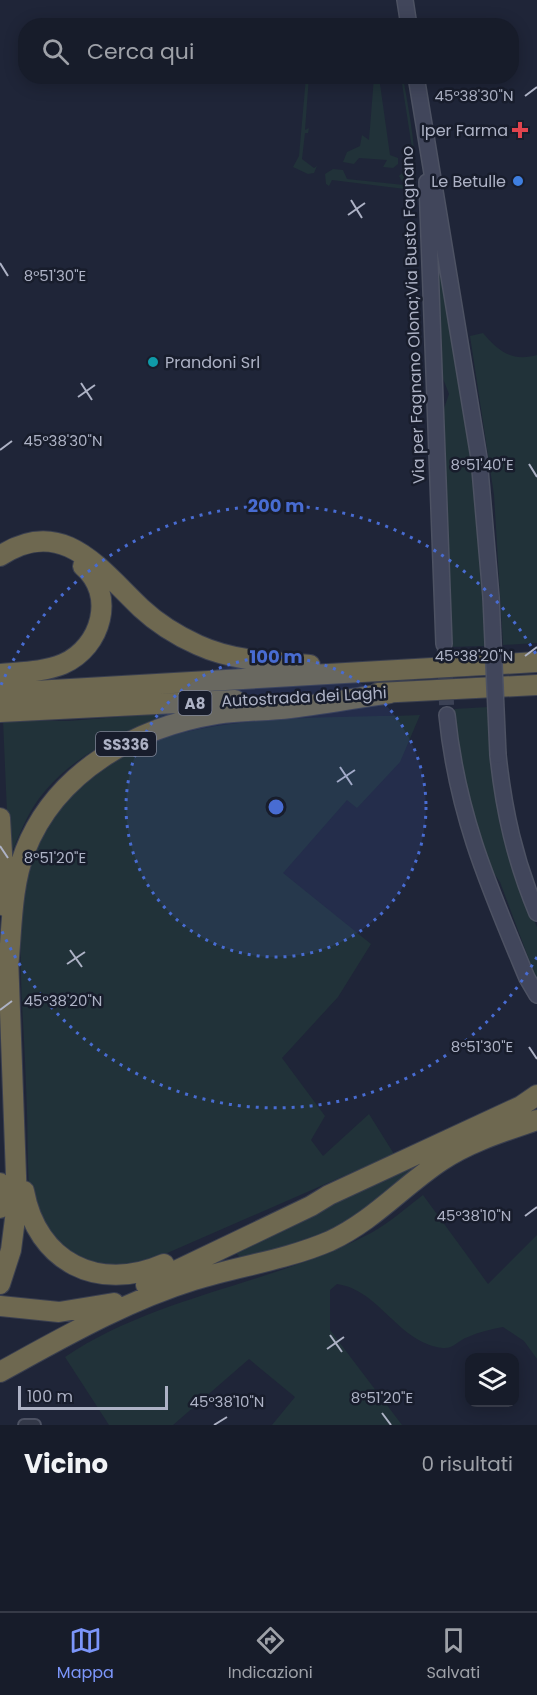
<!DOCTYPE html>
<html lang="it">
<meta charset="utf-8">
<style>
:root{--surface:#171c2a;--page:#202532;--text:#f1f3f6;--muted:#9ea1a8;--line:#363a47;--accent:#7c96fb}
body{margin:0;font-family:Poppins,sans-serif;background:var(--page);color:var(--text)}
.controls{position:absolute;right:18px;bottom:18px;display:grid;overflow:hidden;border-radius:12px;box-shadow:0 3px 15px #0003}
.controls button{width:54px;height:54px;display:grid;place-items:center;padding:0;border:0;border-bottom:2px solid var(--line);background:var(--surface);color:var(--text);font:30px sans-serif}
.scale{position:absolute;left:18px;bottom:15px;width:150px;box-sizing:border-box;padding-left:6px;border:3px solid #adb2c5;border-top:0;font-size:16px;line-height:21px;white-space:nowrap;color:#adb2c5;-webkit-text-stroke:4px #181d2c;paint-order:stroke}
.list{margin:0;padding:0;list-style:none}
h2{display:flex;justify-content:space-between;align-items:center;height:78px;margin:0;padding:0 24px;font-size:26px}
h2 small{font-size:20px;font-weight:400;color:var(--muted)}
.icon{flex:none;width:33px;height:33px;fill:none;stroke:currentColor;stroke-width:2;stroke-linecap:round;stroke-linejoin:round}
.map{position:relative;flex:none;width:537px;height:1425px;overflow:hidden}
.search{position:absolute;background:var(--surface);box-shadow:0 3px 15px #0003;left:18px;right:18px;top:18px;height:66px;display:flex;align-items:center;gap:15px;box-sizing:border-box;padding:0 21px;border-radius:24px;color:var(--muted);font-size:22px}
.sheet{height:186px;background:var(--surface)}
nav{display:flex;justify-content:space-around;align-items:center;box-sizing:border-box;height:84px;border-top:2px solid var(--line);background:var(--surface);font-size:16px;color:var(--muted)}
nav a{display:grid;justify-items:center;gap:3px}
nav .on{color:var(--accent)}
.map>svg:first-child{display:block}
.green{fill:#213239}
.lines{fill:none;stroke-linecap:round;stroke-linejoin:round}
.secondary-tunnel{stroke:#3b4154;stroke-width:15;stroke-dasharray:15 8;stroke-linecap:butt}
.street-casing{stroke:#4d5263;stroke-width:14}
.secondary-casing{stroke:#4d5263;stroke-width:18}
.highway-casing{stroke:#3a3f4f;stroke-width:22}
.street{stroke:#333848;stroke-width:10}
.secondary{stroke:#41465b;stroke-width:15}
.highway{stroke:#6e6850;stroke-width:20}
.secondary-bridge-casing{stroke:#4d5263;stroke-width:18;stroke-linecap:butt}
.secondary-bridge{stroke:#41465b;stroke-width:15}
.ticks{fill:none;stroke:#adb2c5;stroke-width:2}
.ring{fill:none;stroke:#486cd2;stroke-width:3;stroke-dasharray:3 6}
.health-dot{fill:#e0444e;stroke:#181d2c;stroke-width:2}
.shop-dot{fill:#3f7fe0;stroke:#181d2c;stroke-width:2}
.culture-dot{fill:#0f9aa8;stroke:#181d2c;stroke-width:2}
.labels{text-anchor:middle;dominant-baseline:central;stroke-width:5;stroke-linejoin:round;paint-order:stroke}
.shield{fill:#181d2c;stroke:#808597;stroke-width:1.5}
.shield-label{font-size:15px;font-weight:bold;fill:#adb2c5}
.poi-label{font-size:16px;fill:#adb2c5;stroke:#181d2c;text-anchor:end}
.street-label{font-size:16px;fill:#adb2c5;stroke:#181d2c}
.ticks-label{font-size:15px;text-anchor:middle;fill:#adb2c5;stroke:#181d2c;stroke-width:5;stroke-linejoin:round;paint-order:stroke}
.centre{fill:#486cd2;stroke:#181d2c;stroke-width:3}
.ring-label{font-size:18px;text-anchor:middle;font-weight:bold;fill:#486cd2;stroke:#181d2c;stroke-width:5;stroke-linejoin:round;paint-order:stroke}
</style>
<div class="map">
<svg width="537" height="1425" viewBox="0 0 537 1425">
<rect width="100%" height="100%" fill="#1f2538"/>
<!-- green -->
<path class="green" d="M306,77h3l-4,53 4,-2 -1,5h-3l-3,26 12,9 3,-2 -3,7 -6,1 -15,-7 6,-11z
M374,77h5l11,78 8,3v6l-5,4 -10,-1 4,-7 -28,-2 -5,6 -11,-2 4,-10 13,-6 2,-11 7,5z
M401,77h2c4,24 18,93 10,113l-81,-10 -3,6 -3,-2 -1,-10 8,-5 10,1 4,9 57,6 -5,-9 15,-15z
M436,231l39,237 10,178 -35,1 -10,-227 9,-26 -11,-28z
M483,333c15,18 29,29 54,22v288l-34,2 -9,-150 -24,-159z
M488,707l11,114 14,49 24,57v54l-37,-99 -12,-17 -6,-23 -4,-2 -14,-68 -4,-2 -6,-61z
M169,713c-44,19 -92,40 -124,78 -17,19 -26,45 -36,68l-6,-139 65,1z
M420,715l-20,47 -43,46 -10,-8 -64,73 88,71 -33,53 -56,61 43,58 -14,24 12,16 46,-42 25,40 -261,114c-39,2 -55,0 -81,-31 -6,-7 -14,-14 -18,-21 -7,-10 -6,-85 -7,-102 -1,-37 -3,-74 -5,-111 -4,-94 -5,-184 84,-240 85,-52 216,-44 314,-48z
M537,1103v4l-164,101 -61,33 -71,17 -4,-4v-4z
M423,1195l65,89 49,-49v124l-13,-18 -21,-14c-12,2 -24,5 -35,10 -10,3 -14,12 -25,11 -45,-5 -63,-58 -106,-64l-7,6v40l72,95h-130l23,-28 -46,-38 -76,66h-64l-44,-68c89,-60 202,-72 298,-120 22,-10 40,-27 60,-42z"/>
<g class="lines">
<!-- secondary-tunnel -->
<path class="secondary-tunnel" d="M444,644l3,71"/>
<defs>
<path id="street" d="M24,1425h11"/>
<path id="secondary" d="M405,0l4,26
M416,76l63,382 12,139
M427,182l17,462
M447,715c10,100 42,172 80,263l10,17
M498,755c6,57 17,105 39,158"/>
<path id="highway" d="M0,556c62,-41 99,12 141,52 16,15 37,28 57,37 35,16 74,17 112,20
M0,674c21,-2 44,-2 63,-10 39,-17 53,-70 20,-98
M0,693l537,-31
M378,693l159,-8
M0,712l235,-12
M0,818l5,88
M8,968c4,-38 3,-81 17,-117 31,-80 112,-124 192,-137 25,-4 49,-3 73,-6 33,-4 67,-10 100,-15
M0,1183v25
M24,1191c13,71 74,102 140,73
M0,1284l11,-34 6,-47 -9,-247
M146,1285l165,-79 18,-11 192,-89 16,-11
M0,1306l59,6 55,-9
M0,1372c62,-34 126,-71 194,-92 45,-14 92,-20 136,-39 43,-20 72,-54 111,-80 28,-19 64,-30 96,-41"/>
</defs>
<!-- street casing -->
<use href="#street" class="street-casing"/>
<!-- secondary casing -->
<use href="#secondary" class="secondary-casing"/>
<!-- highway casing -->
<use href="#highway" class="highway-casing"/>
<!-- street -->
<use href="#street" class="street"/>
<!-- secondary -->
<use href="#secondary" class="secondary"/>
<!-- highway -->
<use href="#highway" class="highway"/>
<defs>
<path id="secondary-bridge" d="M491,597l7,158"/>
</defs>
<!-- secondary-bridge casing -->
<use href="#secondary-bridge" class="secondary-bridge-casing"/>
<!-- secondary-bridge -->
<use href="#secondary-bridge" class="secondary-bridge"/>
</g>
<!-- ticks -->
<path class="ticks" d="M525,96l12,-9M351,200l11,18M348,215l17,-12M0,263l8,13M81,383l11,17M78,397l17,-12M0,450l12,-9M529,464l8,13M525,656l12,-9M340,767l12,18M337,782l18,-12M0,846l8,12M70,950l12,17M67,964l18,-12M0,1010l12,-9M529,1047l8,12M525,1216l12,-9M330,1335l12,17M327,1349l17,-12M382,1413l9,12M214,1425l13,-8"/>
<!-- distance rings -->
<circle cx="276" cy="807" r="150" fill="#486cd2" fill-opacity=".12"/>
<g class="ring">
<circle cx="276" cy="807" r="150"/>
<path d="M537 957A301 301 0 0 1 1 929M1 685A301 301 0 0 1 537 656"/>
</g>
<!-- markers -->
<path class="health-dot" d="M517 121h6v6h6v6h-6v6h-6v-6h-6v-6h6z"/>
<circle class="shop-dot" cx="518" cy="181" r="6"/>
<circle class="culture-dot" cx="153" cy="362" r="6"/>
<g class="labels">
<!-- shield labels -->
<g class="shield">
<rect x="178.5" y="691" width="33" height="24" rx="4.5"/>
<rect x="96" y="732" width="60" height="24" rx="4.5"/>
</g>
<g class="shield-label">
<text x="195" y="703">A8</text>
<text x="126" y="744">SS336</text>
</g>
<!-- poi labels -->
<g class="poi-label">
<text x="508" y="130">Iper Farma</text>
<text x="506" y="181">Le Betulle</text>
<text x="165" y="362" text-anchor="start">Prandoni Srl</text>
</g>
<!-- street labels -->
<g class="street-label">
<text transform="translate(413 315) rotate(-92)">Via per Fagnano Olona;Via Busto Fagnano</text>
<text transform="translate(304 697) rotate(-3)">Autostrada dei Laghi</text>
</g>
</g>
<g class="ticks-label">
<text x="474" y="101">45°38'30"N</text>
<text x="55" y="281">8°51'30"E</text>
<text x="63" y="446">45°38'30"N</text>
<text x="482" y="470">8°51'40"E</text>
<text x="474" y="661">45°38'20"N</text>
<text x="55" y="863">8°51'20"E</text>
<text x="63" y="1006">45°38'20"N</text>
<text x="482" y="1052">8°51'30"E</text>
<text x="474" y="1221">45°38'10"N</text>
<text x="382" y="1403">8°51'20"E</text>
<text x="227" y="1407">45°38'10"N</text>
</g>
<circle cx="276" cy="807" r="9" class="centre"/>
<g class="ring-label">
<text x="276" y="512">200 m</text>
<text x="276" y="663">100 m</text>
</g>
</svg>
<div class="controls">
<button><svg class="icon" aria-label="layers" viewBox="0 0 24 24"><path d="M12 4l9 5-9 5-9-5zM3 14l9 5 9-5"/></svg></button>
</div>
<div class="scale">100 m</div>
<div class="search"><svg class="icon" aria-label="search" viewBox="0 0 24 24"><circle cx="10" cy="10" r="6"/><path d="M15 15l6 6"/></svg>Cerca qui</div>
</div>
<section class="sheet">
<h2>Vicino<small>0 risultati</small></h2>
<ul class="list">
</ul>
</section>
<nav>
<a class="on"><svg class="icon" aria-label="map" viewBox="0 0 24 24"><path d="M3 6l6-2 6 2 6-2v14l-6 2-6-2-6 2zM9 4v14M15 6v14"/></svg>Mappa</a>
<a><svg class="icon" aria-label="directions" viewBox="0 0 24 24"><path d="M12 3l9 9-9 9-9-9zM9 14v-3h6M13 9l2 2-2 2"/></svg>Indicazioni</a>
<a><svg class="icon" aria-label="saved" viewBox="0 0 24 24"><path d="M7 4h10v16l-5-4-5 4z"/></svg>Salvati</a>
</nav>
